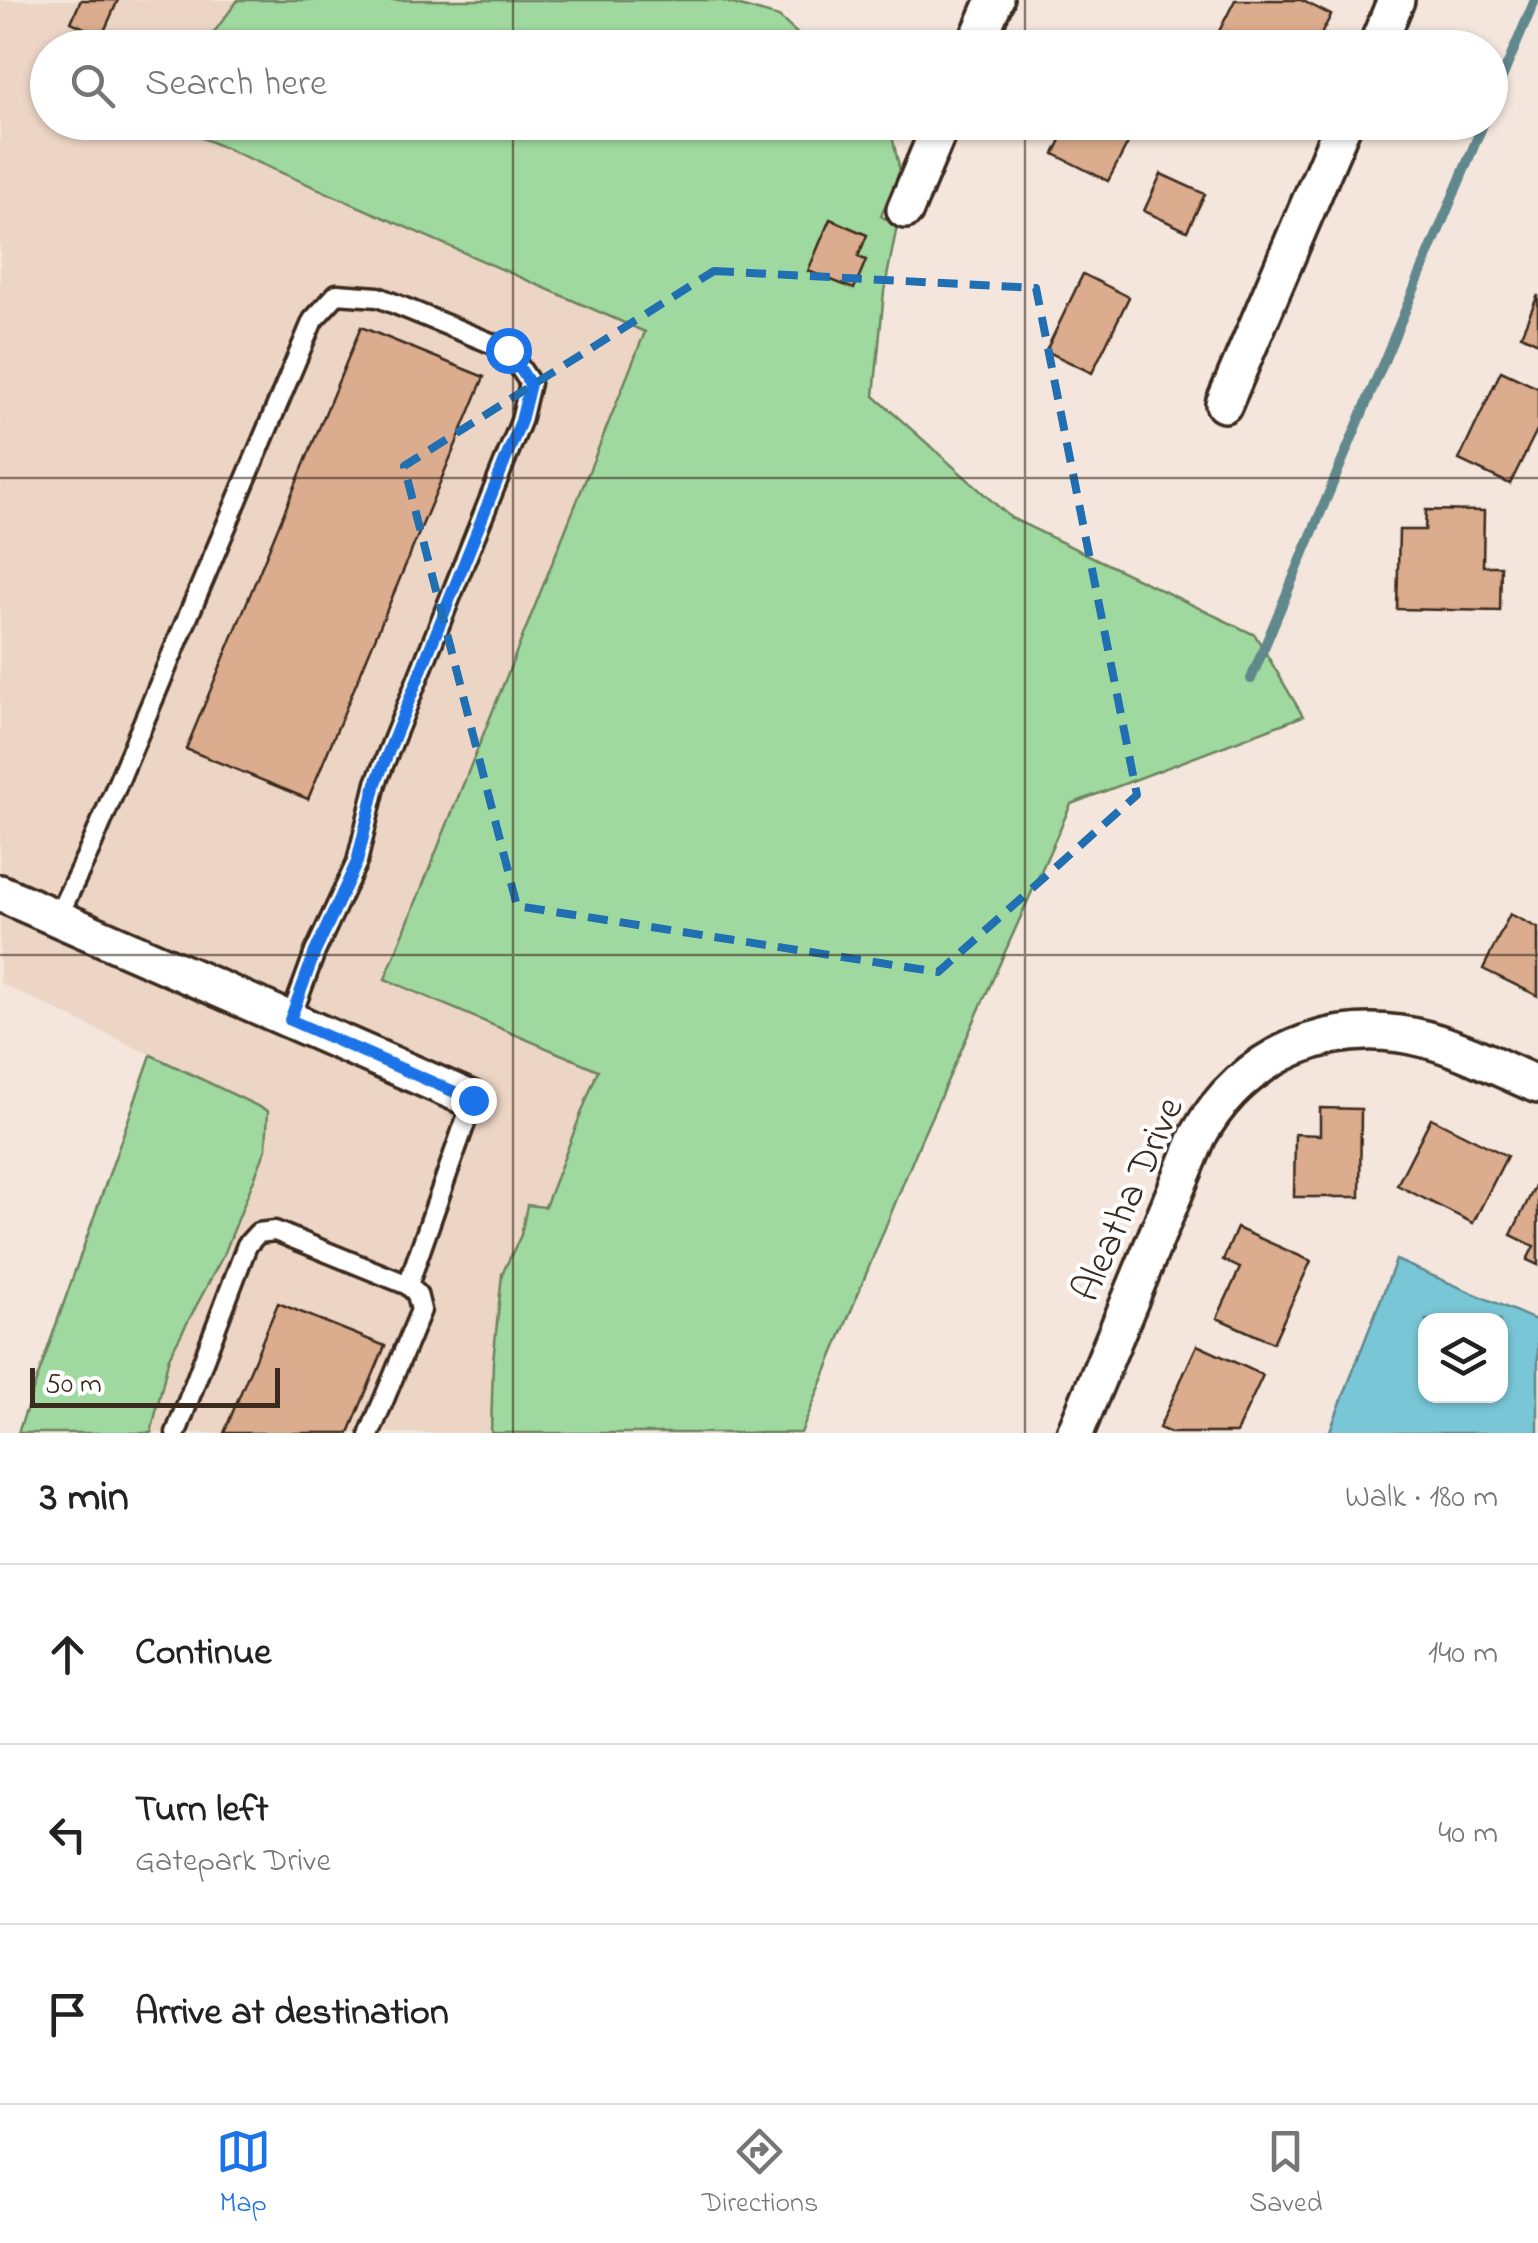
<!DOCTYPE html>
<meta charset="utf-8">
<style>
:root{--surface:#fff;--page:#f2f2f2;--text:#222;--muted:#767676;--line:#e0e0e0;--accent:#1a73e8}
body{margin:0;font-family:"Indie Flower",sans-serif;background:var(--page);color:var(--text)}
.controls{position:absolute;right:30px;bottom:30px;display:grid;overflow:hidden;border-radius:20px;box-shadow:0 2px 8px #0004}
.controls button{width:90px;height:90px;display:grid;place-items:center;padding:0;border:0;border-bottom:2px solid var(--line);background:var(--surface);color:var(--text);font:50px sans-serif}
.scale{position:absolute;left:30px;bottom:25px;width:250px;box-sizing:border-box;padding-left:10px;border:5px solid #3b2a1e;border-top:0;font-size:28px;line-height:35px;white-space:nowrap;color:#3b2a1e;-webkit-text-stroke:8px #fff;paint-order:stroke}
.stop{position:absolute;width:30px;height:30px;margin:-22px;border:8px solid #1a73e8;border-radius:50%;background:#fff}
.stop.end{background:#1a73e8;border-color:#fff;box-shadow:0 2px 10px #0008}
.list{margin:0;padding:0;list-style:none}
h2{display:flex;justify-content:space-between;align-items:center;height:130px;margin:0;padding:0 40px;font-size:42px}
h2 small{font-size:32px;font-weight:400;color:var(--muted)}
.list li{display:grid;grid-template-columns:65px 1fr auto;gap:30px;align-items:center;box-sizing:border-box;height:180px;padding:0 40px;border-top:2px solid var(--line)}
.list b{display:block;font-size:38px;white-space:nowrap}
.list p{margin:0;font-size:32px;white-space:nowrap;color:var(--muted)}
.list em{font-size:32px;font-style:normal;color:var(--muted)}
.icon{flex:none;width:55px;height:55px;fill:none;stroke:currentColor;stroke-width:2;stroke-linecap:round;stroke-linejoin:round}
.map{position:relative;flex:none;width:1538px;height:1433px;overflow:hidden}
.search{position:absolute;background:var(--surface);box-shadow:0 2px 8px #0004;left:30px;right:30px;top:30px;height:110px;display:flex;align-items:center;gap:25px;box-sizing:border-box;padding:0 35px;border-radius:55px;color:var(--muted);font-size:38px}
.sheet{height:670px;background:var(--surface)}
nav{display:flex;justify-content:space-around;align-items:center;box-sizing:border-box;height:140px;border-top:2px solid var(--line);background:var(--surface);font-size:28px;color:var(--muted)}
nav a{display:grid;justify-items:center;gap:5px}
nav .on{color:var(--accent)}
.map>svg:first-child{display:block}
.built{fill:#ecd5c5}
.green{fill:#9fd99f;stroke:#6d825e;stroke-width:2.5}
.water{fill:#79c6d7;stroke:#60888d;stroke-width:2.5;fill-rule:evenodd}
.lines{fill:none;stroke-linecap:round;stroke-linejoin:round}
.stream{stroke:#60888d;stroke-width:10}
.building{fill:#dbac8d;stroke:#3b2a1e;stroke-width:2.5}
.service-casing{stroke:#3b2a1e;stroke-width:25}
.minor-casing{stroke:#3b2a1e;stroke-width:42}
.service{stroke:#fff;stroke-width:18}
.minor{stroke:#fff;stroke-width:35}
.route{stroke:#1a73e8;stroke-width:12}
.marked{fill:none;stroke:#1f6fb2;stroke-width:8;stroke-dasharray:20 12;stroke-linejoin:round}
.grid{fill:none;stroke:#3b2a1e;stroke-width:2.5;stroke-opacity:0.55}
.labels{text-anchor:middle;dominant-baseline:central;stroke-width:8;stroke-linejoin:round;paint-order:stroke}
.street-label{font-size:40px;fill:#3b2a1e;stroke:#fff}
</style>
<div class="map">
<svg width="1538" height="1433" viewBox="0 0 1538 1433">
<rect width="100%" height="100%" fill="#f4e6dd"/>
<filter id="ink" filterUnits="userSpaceOnUse"><feTurbulence type="fractalNoise" baseFrequency=".01" numOctaves="2"/><feDisplacementMap in="SourceGraphic" scale="20" xChannelSelector="R" yChannelSelector="G"/><feConvolveMatrix kernelMatrix="1 2 1 2 8 2 1 2 1" color-interpolation-filters="sRGB"/></filter>
<g filter="url(#ink)">
<!-- built -->
<path class="built" d="M0,0h238l-35,47 -155,1v74l120,1 478,209 -261,646 213,92 -54,137 -17,-2 -6,30 -19,39 -9,88 -2,71h-340l18,-76 56,-105 40,-103 3,-38 -268,-128v-72l484,214 12,-34 -496,-217z"/>
<!-- green -->
<path class="green" d="M238,0h481l60,17 33,30h-609z
M168,123h721l11,48 -19,45 16,10 -13,66 -10,104 137,122 244,117 48,81 -232,88 -150,336 -120,293h-310l2,-71 9,-88 19,-39 6,-30 18,2 53,-137 -213,-91 260,-647z
M151,1055l117,56 -2,38 -41,103 -56,105 -18,76h-133z"/>
<!-- water -->
<path class="water" d="M1396,1260l142,61v112h-209zM1426,1320h74v76h-74z"/>
<g class="lines">
<!-- stream -->
<path class="stream" d="M1490,106l45,-106
M1251,679l233,-557"/>
</g>
<!-- building -->
<path class="building" d="M81,0h37l-16,36 -31,-14z
M1235,0h66l30,15 -17,33h-92l-9,-5z
M1070,122h69l-31,59 -54,-27z
M1161,174l44,20 -18,37 -43,-20z
M830,219l37,16 -9,22 8,3 -12,29 -46,-18z
M1083,274l46,23 -37,76 -46,-22z
M1538,295v48l-17,-8z
M361,327l123,50 -176,422 -122,-50z
M1501,371l37,17v40l-28,56 -51,-24z
M1426,510l58,1 -1,55h18l-1,45 -103,-2 2,-79h26z
M1510,914l28,14v68l-55,-27z
M1320,1108l41,1 -1,88h-66l1,-63 25,1z
M1431,1118l76,38 -34,67 -76,-38z
M1538,1180v85l-11,-5 7,-14 -23,-11z
M1237,1228l74,33 -38,82 -56,-25 23,-50 -17,-8z
M278,1303l107,43 -36,87h-125z
M1197,1345l66,30 -27,58h-65l-12,-5z"/>
<g class="lines">
<defs>
<path id="service" d="M57,918l33,-69 223,-529 24,-26 41,3 130,53 22,33 -9,38 -145,362 -19,79 -42,90 -25,68
M408,1285l65,-185
M176,1433l71,-188 11,-12 17,-2 133,54 9,9 4,16 -51,123"/>
<path id="minor" d="M974,48l21,-48
M1376,48l20,-48
M905,210l37,-88
M1224,404l120,-282
M0,893l473,207
M1075,1433l123,-297c45,-82 135,-121 227,-97 38,10 76,30 113,46"/>
</defs>
<!-- service casing -->
<use href="#service" class="service-casing"/>
<!-- minor casing -->
<use href="#minor" class="minor-casing"/>
<!-- service -->
<use href="#service" class="service"/>
<!-- minor -->
<use href="#minor" class="minor"/>
</g>
</g>
<g class="lines" filter="url(#ink)">
<!-- route -->
<path class="route" d="M473,1100l-183,-80 25,-68 42,-90 19,-79 145,-362 9,-37 -22,-34"/>
</g>
<!-- marked area -->
<path class="marked" d="M714,271l322,17 101,507 -199,177 -421,-66 -113,-440z"/>
<!-- grid -->
<path class="grid" d="M513,0v48M1025,0v48M513,122v1311M1025,122v1311M0,478h1538M0,955h1538"/>
<g class="labels">
<!-- street labels -->
<g class="street-label">
<text transform="translate(1130 1200) rotate(-66)">Aleatha Drive</text>
</g>
</g>
</svg>
<div class="controls">
<button><svg class="icon" aria-label="layers" viewBox="0 0 24 24"><path d="M12 4l9 5-9 5-9-5zM3 14l9 5 9-5"/></svg></button>
</div>
<div class="scale">50 m</div>
<div class="stop" style="left:508px;top:350px"></div>
<div class="stop end" style="left:473px;top:1100px"></div>
<div class="search"><svg class="icon" aria-label="search" viewBox="0 0 24 24"><circle cx="10" cy="10" r="6"/><path d="M15 15l6 6"/></svg>Search here</div>
</div>
<section class="sheet">
<h2>3 min<small>Walk · 180 m</small></h2>
<ul class="list">
<li><svg class="icon" aria-label="ahead" viewBox="0 0 24 24"><path d="M12 20V5M6 11l6-6 6 6"/></svg><div><b>Continue</b></div><em>140 m</em></li>
<li><svg class="icon" aria-label="left" viewBox="0 0 24 24"><path d="M17 20v-9H6M10 6l-5 5 5 5"/></svg><div><b>Turn left</b><p>Gatepark Drive</p></div><em>40 m</em></li>
<li><svg class="icon" aria-label="arrive" viewBox="0 0 24 24"><path d="M6 21V4h12l-3 4 3 4H6"/></svg><div><b>Arrive at destination</b></div></li>
</ul>
</section>
<nav>
<a class="on"><svg class="icon" aria-label="map" viewBox="0 0 24 24"><path d="M3 6l6-2 6 2 6-2v14l-6 2-6-2-6 2zM9 4v14M15 6v14"/></svg>Map</a>
<a><svg class="icon" aria-label="directions" viewBox="0 0 24 24"><path d="M12 3l9 9-9 9-9-9zM9 14v-3h6M13 9l2 2-2 2"/></svg>Directions</a>
<a><svg class="icon" aria-label="saved" viewBox="0 0 24 24"><path d="M7 4h10v16l-5-4-5 4z"/></svg>Saved</a>
</nav>
